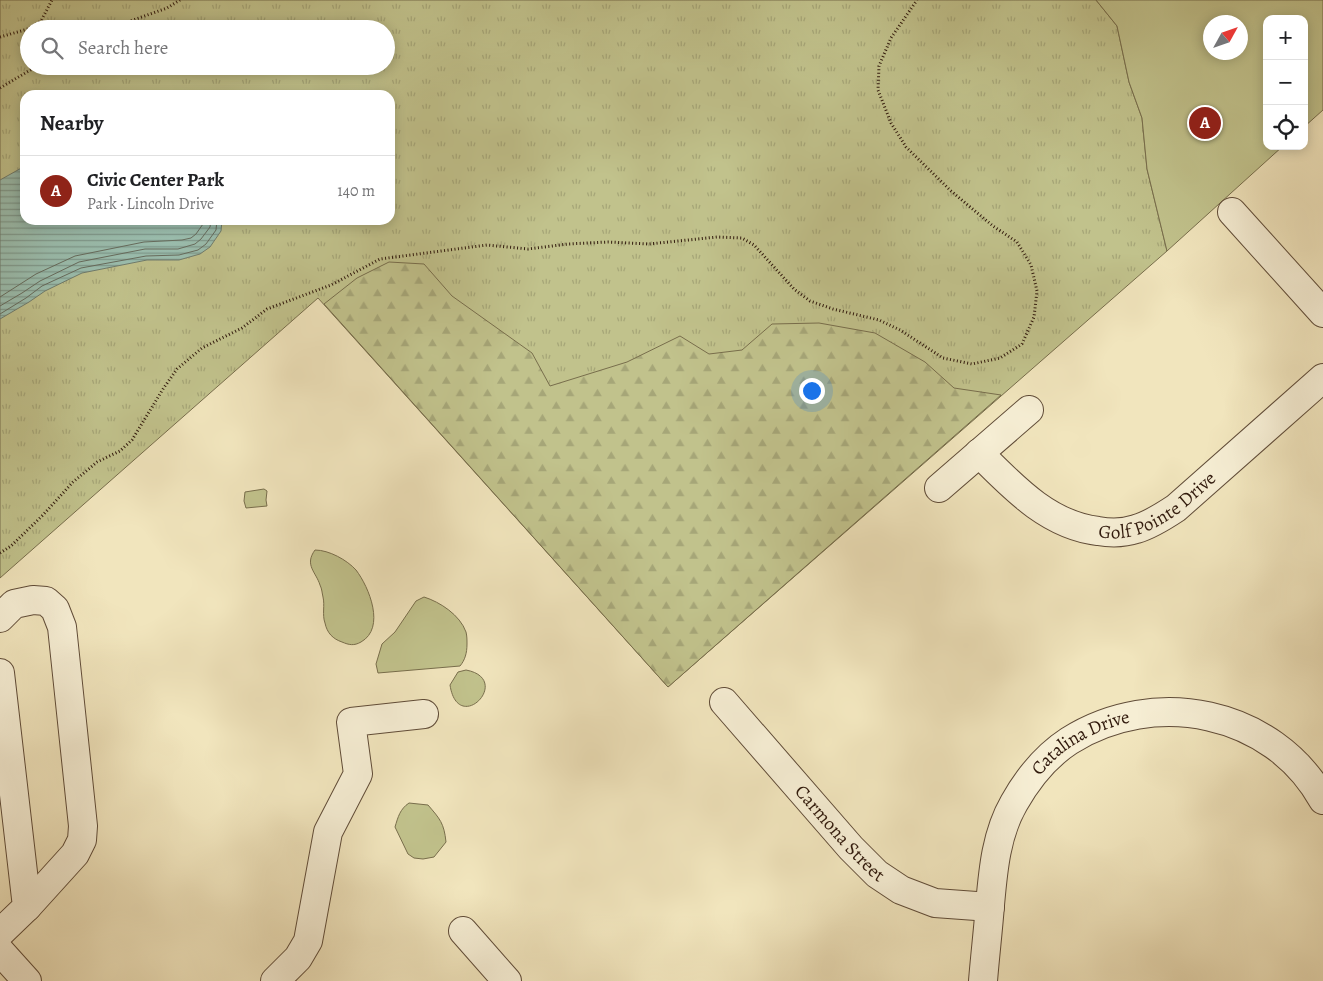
<!DOCTYPE html>
<meta charset="utf-8">
<style>
:root{--surface:#fff;--page:#f6f6f6;--text:#202124;--muted:#757577;--line:#e0e0e0;--accent:#8f2418}
body{margin:0;font-family:Alegreya,serif;background:var(--page);color:var(--text)}
.controls{position:absolute;right:15px;top:15px;display:grid;overflow:hidden;border-radius:10px;box-shadow:0 2px 12px #0003}
.controls button{width:45px;height:45px;display:grid;place-items:center;padding:0;border:0;border-bottom:1px solid var(--line);background:var(--surface);color:var(--text);font:25px sans-serif}
.compass{position:absolute;left:1203px;top:15px;width:45px;height:45px;border-radius:50%;background:var(--surface);box-shadow:0 2px 12px #0003;rotate:50deg}
.you{position:absolute;left:811px;top:390px;width:18px;height:18px;margin:-12px;border:4px solid #fff;border-radius:50%;background:#1a73e8;box-shadow:0 0 0 8px #1a73e833}
.badge{display:grid;place-items:center;width:32px;height:32px;border-radius:50%;background:var(--accent);color:#fff;font-size:16px;font-weight:700}
.pin{position:absolute;translate:-50% -50%;border:2px solid #fff;box-shadow:0 1px 5px #0006}
.list{margin:0;padding:0;list-style:none}
h2{display:flex;justify-content:space-between;align-items:center;height:65px;margin:0;padding:0 20px;font-size:21px}
h2 small{font-size:16px;font-weight:400;color:var(--muted)}
.list li{display:grid;grid-template-columns:32px 1fr auto;gap:15px;align-items:center;box-sizing:border-box;height:70px;padding:0 20px;border-top:1px solid var(--line)}
.list b{display:block;font-size:19px;white-space:nowrap}
.list p{margin:0;font-size:16px;white-space:nowrap;color:var(--muted)}
.list em{font-size:16px;font-style:normal;color:var(--muted)}
.icon{flex:none;width:28px;height:28px;fill:none;stroke:currentColor;stroke-width:2;stroke-linecap:round;stroke-linejoin:round}
.map{position:relative;flex:none;width:1323px;height:981px;overflow:hidden}
.search{position:absolute;background:var(--surface);box-shadow:0 2px 12px #0003;left:20px;top:20px;width:375px;height:55px;display:flex;align-items:center;gap:12px;box-sizing:border-box;padding:0 18px;border-radius:28px;color:var(--muted);font-size:19px}
.panel{position:absolute;background:var(--surface);box-shadow:0 2px 12px #0003;left:20px;top:90px;width:375px;height:135px;border-radius:15px}
.map>svg:first-child{display:block}
.grass{fill:url(#grass-tufts);stroke:#786e4c;fill-rule:evenodd}
.forest{fill:url(#forest-firs);stroke:#786e4c}
.green{fill:#c1c28c;stroke:#786e4c;fill-rule:evenodd}
.water{fill:url(#water-rules);stroke:#707d6e}
.lines{fill:none;stroke-linecap:round;stroke-linejoin:round}
.shore{stroke:#666c5e;stroke-width:1}
.minor-casing{stroke:#604c38;stroke-width:30}
.path{stroke:#30190c;stroke-width:3;stroke-dasharray:1 2.5;stroke-linecap:butt}
.minor{stroke:#f6eed4;stroke-width:28}
.labels{text-anchor:middle;dominant-baseline:central;stroke-width:5;stroke-linejoin:round;paint-order:stroke}
.street-label{font-size:19px;fill:#30190c;stroke:#f6eed4}
</style>
<div class="map">
<svg width="1323" height="981" viewBox="0 0 1323 981">
<defs>
<pattern id="grass-tufts" width="24" height="20" patternUnits="userSpaceOnUse" patternTransform="scale(1.25)"><rect width="24" height="20" fill="#c1c28c"/><path d="M3 7l-1-3M5 7V3M7 7l1-3M15 17l-1-3M17 17v-4M19 17l1-3" fill="none" stroke="#a6a678"/></pattern>
<pattern id="forest-firs" width="22" height="20" patternUnits="userSpaceOnUse" patternTransform="scale(1.25)"><rect width="22" height="20" fill="#c1c28c"/><path d="M5 1l3.5 6h-7zM16 11l3.5 6h-7z" fill="#a6a678"/></pattern>
<pattern id="water-rules" width="6" height="5" patternUnits="userSpaceOnUse" patternTransform="scale(1.25)"><rect width="6" height="5" fill="#9bbfb0"/><path d="M0 2.5h6" fill="none" stroke="#7f9a8e"/></pattern>
</defs>
<rect width="100%" height="100%" fill="#f1e5bd"/>
<filter id="stains"><feTurbulence type="fractalNoise" baseFrequency=".004" numOctaves="4"/><feColorMatrix values="0 0 0 0 .2 0 0 0 0 .09 0 0 0 0 .02 0 0 0 .5 -.17"/></filter>
<radialGradient id="worn" r=".72"><stop offset=".6" stop-color="#630" stop-opacity="0"/><stop offset="1" stop-color="#630" stop-opacity=".3"/></radialGradient>
<!-- grass -->
<path class="grass" d="M0,0h1096l21,26 12,56 13,36 5,51 20,82 -499,436 -350,-389 -318,280zM29,29h357v37h-357zM25,95h365v125h-365z"/>
<!-- forest -->
<path class="forest" d="M389,262l35,2 28,32 80,57 18,33 77,-24 53,-26 29,18 33,-4 30,-26 47,-1 56,10 50,29 29,26 47,7 -333,292 -344,-383 33,-26z"/>
<!-- green -->
<path class="green" d="M1096,0h227v110l-19,17v-108h-37v127h16l-116,105 -20,-82 -5,-51 -13,-36 -12,-56zM1240,22v30h-30v-30z
M264,489l3,2 -1,9 1,6 -21,2 -2,-7 1,-9z
M315,550c14,0 32,10 41,20 13,17 30,58 5,72 -7,4 -12,3 -19,0 -9,-3 -15,-9 -17,-19 -3,-8 0,-18 -2,-26 -1,-4 -1,-8 -3,-12 -4,-13 -16,-20 -5,-35z
M424,597c16,5 36,18 42,35 1,4 1,8 1,12 0,9 -2,16 -7,22l-82,7 -2,-9 6,-20 13,-12 21,-31z
M466,670c48,9 -8,67 -16,15l8,-13z
M409,803l19,2c12,14 16,18 18,37l-12,15 -11,2 -9,-1 -6,-4 -13,-27c3,-10 5,-18 14,-24z"/>
<!-- water -->
<path class="water" d="M25,166v54h197l-1,11 -11,16 -10,7 -21,6h-32l-65,13 -37,18 -16,11 -29,17v-139z"/>
<g class="lines">
<!-- shore -->
<path class="shore" d="M0,297l36,-23 39,-18 69,-14 38,-2 9,-2 5,-4 7,-10v-4
M0,306l22,-13 18,-12 39,-19 66,-13h33l17,-5 6,-5 9,-12 1,-7
M0,314l26,-16 16,-12 39,-18 65,-12 33,-1 19,-5 8,-6 10,-14 1,-10"/>
<defs>
<g id="minor">
<path d="M1232,212l91,101"/>
<path id="s1" d="M979,453c34,34 69,72 119,78 12,2 26,2 38,-2 14,-4 28,-13 40,-21l147,-130"/>
<path d="M939,488l90,-78"/>
<path d="M0,618l14,-14 19,-4 13,1 9,8 7,18 21,199 -1,14 -7,14 -48,53"/>
<path d="M0,673l27,234 -27,26"/>
<path id="s2" d="M724,702l127,146 26,26 24,16 34,13 55,4"/>
<path d="M463,931l44,50"/>
<path d="M0,951l27,30"/>
<path d="M275,981l23,-23 10,-17 20,-109 30,-58 -7,-52 73,-8"/>
<path id="s3" d="M983,981c2,-25 5,-50 7,-76 3,-34 6,-71 24,-102 13,-23 32,-47 55,-62 85,-54 204,-31 254,59"/>
</g>
</defs>
<!-- minor casing -->
<use href="#minor" class="minor-casing"/>
<!-- path -->
<path class="path" d="M108,29l59,-21 13,-8
M0,37l28,-8 13,-8 11,-21
M0,88l37,-22
M0,553l11,-7 32,-31 30,-33 24,-20 23,-11 12,-11 31,-51 14,-20 25,-21 40,-20 25,-19 64,-24 49,-26 107,-14 41,4 40,-5 40,-2 41,2 68,-7 25,1 12,7 40,44 16,12 23,8 46,11 21,10 43,28 29,6 28,-6 22,-14 12,-27 3,-26 -6,-26 -14,-23 -24,-16 -42,-35 -45,-44 -15,-24 -13,-33 1,-24 12,-28 26,-38"/>
<!-- minor -->
<use href="#minor" class="minor"/>
</g>
<g class="labels">
<!-- street labels -->
<g class="street-label">
<text stroke="none"><textPath href="#s1" startOffset="212">Golf Pointe Drive</textPath></text>
<text stroke="none"><textPath href="#s3" startOffset="275">Catalina Drive</textPath></text>
<text stroke="none"><textPath href="#s2" startOffset="175">Carmona Street</textPath></text>
</g>
</g>
<rect width="100%" height="100%" filter="url(#stains)"/>
<rect width="100%" height="100%" fill="url(#worn)"/>
</svg>
<div class="controls">
<button>+</button>
<button>−</button>
<button><svg class="icon" aria-label="locate" viewBox="0 0 24 24"><circle cx="12" cy="12" r="6"/><path d="M12 2v4M12 18v4M2 12h4M18 12h4"/></svg></button>
</div>
<svg class="compass" viewBox="-18 -18 36 36"><path d="M0-13l5 13h-10z" fill="#e53935"/><path d="M0 13l5-13h-10z" fill="#757577"/></svg>
<div class="you"></div>
<div class="pin badge" style="left:1205px;top:123px">A</div>
<div class="search"><svg class="icon" aria-label="search" viewBox="0 0 24 24"><circle cx="10" cy="10" r="6"/><path d="M15 15l6 6"/></svg>Search here</div>
<section class="panel">
<h2>Nearby<small></small></h2>
<ul class="list">
<li><span class="badge">A</span><div><b>Civic Center Park</b><p>Park · Lincoln Drive</p></div><em>140 m</em></li>
</ul>
</section>
</div>
